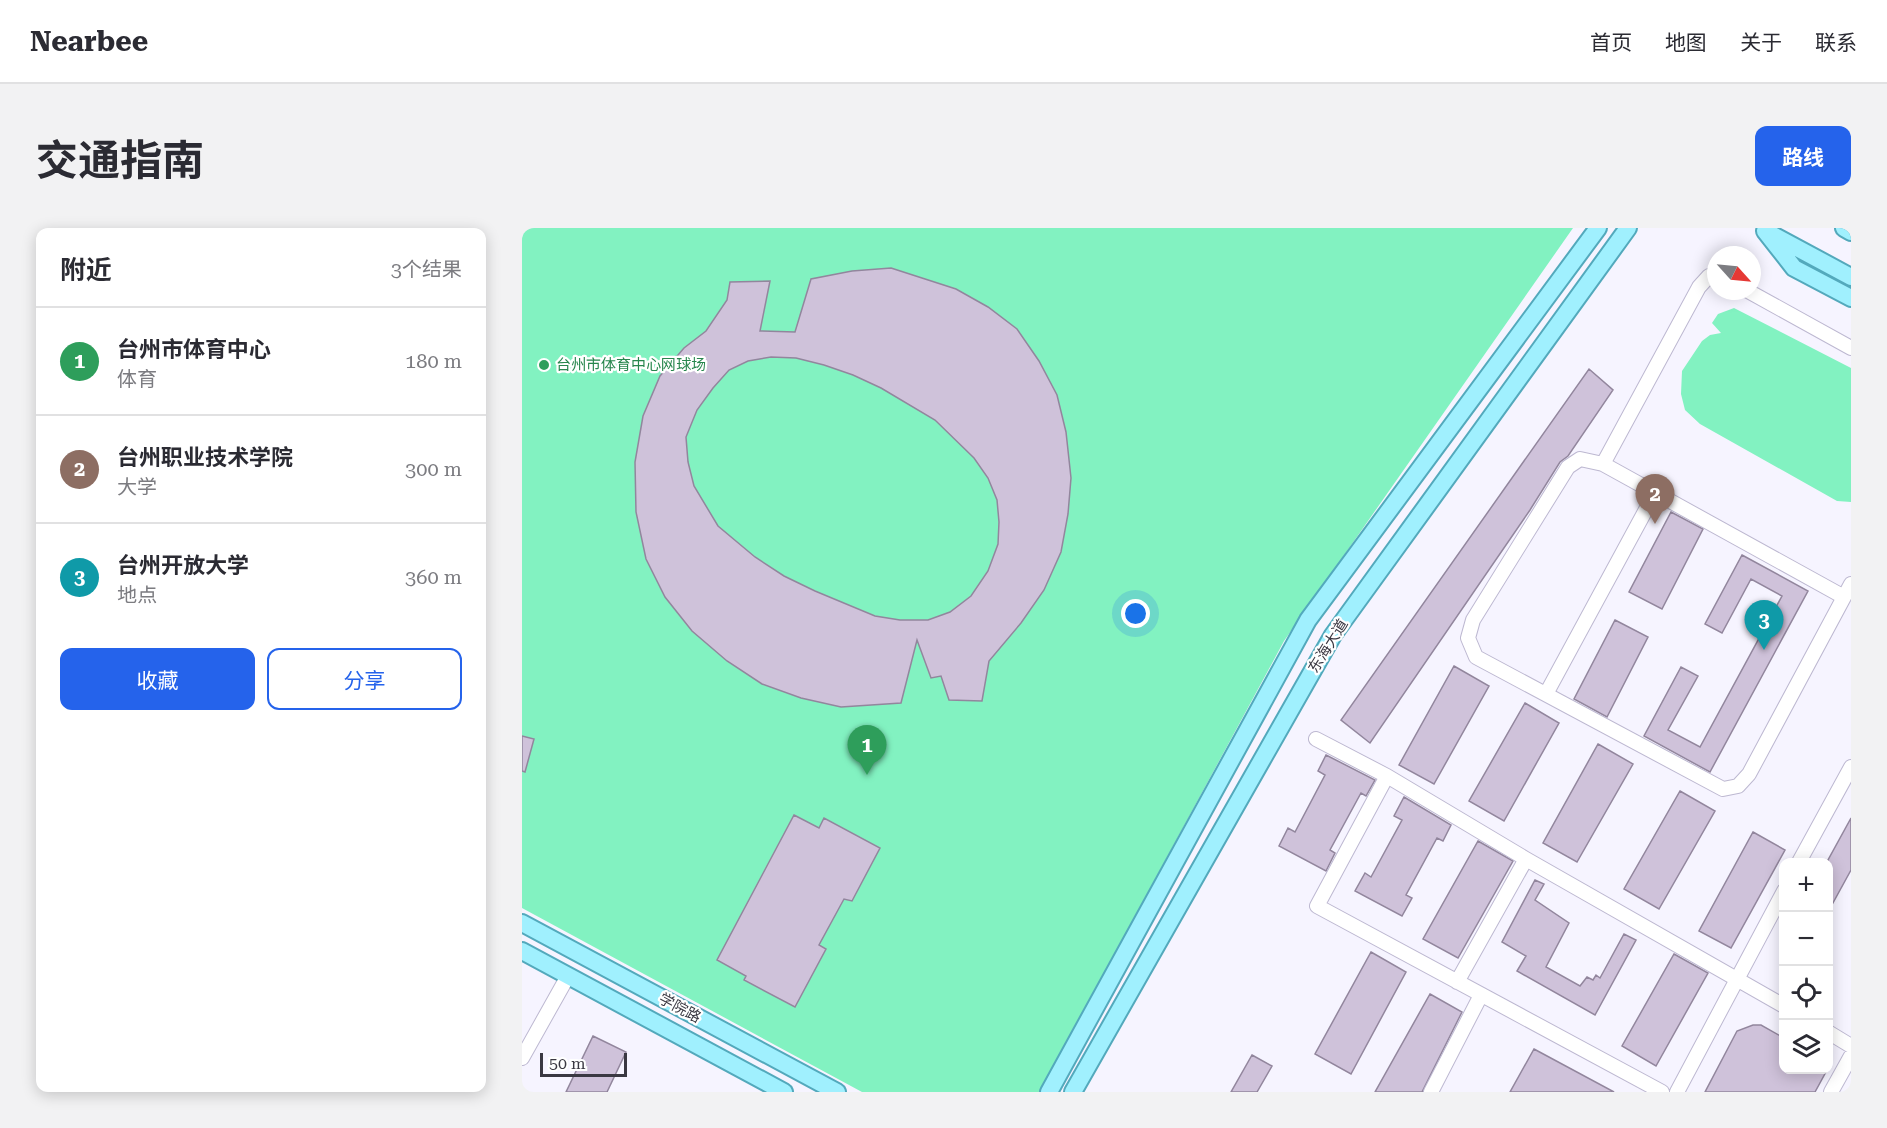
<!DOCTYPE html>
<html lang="zh">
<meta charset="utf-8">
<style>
:root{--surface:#fff;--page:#f2f2f3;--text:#2b2b33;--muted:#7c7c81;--line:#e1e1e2;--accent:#2563eb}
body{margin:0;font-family:"Roboto Serif","Noto Sans SC",serif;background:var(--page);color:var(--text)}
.controls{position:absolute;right:18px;bottom:18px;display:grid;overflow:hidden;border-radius:12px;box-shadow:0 3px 15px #0003}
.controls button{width:54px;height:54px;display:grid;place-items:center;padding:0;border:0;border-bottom:2px solid var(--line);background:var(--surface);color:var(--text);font:30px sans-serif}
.compass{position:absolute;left:1185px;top:18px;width:54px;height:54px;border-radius:50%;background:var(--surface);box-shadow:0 3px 15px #0003;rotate:117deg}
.scale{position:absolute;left:18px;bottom:15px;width:87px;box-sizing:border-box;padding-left:6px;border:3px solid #3a3842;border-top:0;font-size:16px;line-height:21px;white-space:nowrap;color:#3a3842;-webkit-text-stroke:4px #fff;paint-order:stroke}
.you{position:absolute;left:614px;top:386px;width:21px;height:21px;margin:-15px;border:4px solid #fff;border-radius:50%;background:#1a73e8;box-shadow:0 0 0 9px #1a73e833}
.badge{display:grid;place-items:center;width:39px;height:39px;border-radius:50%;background:var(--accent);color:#fff;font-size:20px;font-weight:700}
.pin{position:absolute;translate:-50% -50px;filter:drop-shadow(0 2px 3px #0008)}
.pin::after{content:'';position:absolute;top:32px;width:21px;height:18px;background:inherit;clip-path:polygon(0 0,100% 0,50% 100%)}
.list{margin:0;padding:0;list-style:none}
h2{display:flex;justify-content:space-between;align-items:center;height:78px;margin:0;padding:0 24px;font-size:26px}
h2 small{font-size:20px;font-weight:400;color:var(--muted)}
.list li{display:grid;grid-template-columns:39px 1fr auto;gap:18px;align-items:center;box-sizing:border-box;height:108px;padding:0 24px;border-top:2px solid var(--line)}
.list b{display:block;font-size:22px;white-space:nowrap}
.list p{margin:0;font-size:20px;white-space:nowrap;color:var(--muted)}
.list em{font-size:20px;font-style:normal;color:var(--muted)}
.actions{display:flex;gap:12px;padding:18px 24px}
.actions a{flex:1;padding:14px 0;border:2px solid var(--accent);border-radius:12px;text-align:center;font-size:21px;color:var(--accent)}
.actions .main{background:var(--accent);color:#fff}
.icon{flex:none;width:33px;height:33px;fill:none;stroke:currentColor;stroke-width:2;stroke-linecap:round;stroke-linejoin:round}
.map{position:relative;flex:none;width:1329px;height:864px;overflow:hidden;border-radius:12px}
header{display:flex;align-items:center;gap:36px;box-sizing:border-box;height:84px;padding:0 30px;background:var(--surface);border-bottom:2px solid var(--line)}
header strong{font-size:28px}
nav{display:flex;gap:33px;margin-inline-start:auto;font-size:21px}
.intro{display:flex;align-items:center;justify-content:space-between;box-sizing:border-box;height:144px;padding:0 36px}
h1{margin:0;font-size:42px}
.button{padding:15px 27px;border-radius:12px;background:var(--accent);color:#fff;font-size:21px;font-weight:700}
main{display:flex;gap:36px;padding:0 36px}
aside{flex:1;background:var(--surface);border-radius:12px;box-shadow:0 3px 15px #0003}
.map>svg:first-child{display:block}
.green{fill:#82f2c1}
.building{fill:#cfc2da;stroke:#92869d;stroke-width:1.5;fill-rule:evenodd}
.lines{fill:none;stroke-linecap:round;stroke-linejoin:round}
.minor-casing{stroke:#bdb8d1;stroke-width:16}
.major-casing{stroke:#53a9bc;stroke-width:20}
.minor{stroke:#fff;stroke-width:14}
.major{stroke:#a0f0fe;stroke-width:16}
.leisure-dot{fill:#2e9e5b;stroke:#fff;stroke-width:2}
.labels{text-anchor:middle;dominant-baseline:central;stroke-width:4.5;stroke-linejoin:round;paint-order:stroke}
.leisure-label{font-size:15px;fill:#27864d;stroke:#fff;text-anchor:start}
.street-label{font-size:15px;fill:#3a3842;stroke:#fff}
</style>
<header>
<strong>Nearbee</strong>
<nav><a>首页</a><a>地图</a><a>关于</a><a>联系</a></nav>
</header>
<div class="intro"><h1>交通指南</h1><a class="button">路线</a></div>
<main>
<aside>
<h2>附近<small>3个结果</small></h2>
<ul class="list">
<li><span class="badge" style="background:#2e9e5b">1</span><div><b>台州市体育中心</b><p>体育</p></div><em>180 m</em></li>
<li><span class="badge" style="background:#8d6e63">2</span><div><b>台州职业技术学院</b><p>大学</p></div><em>300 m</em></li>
<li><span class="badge" style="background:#0f9aa8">3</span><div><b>台州开放大学</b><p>地点</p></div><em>360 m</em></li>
</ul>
<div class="actions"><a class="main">收藏</a><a>分享</a></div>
</aside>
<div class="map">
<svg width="1329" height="864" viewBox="0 0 1329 864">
<rect width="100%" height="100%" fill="#f6f4ff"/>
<!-- green -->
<path class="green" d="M0,0h1051l-289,413 -244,451h-178l-340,-184z
M1212,80l117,60v134l-14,-1 -137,-77 -15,-14 -4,-16 1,-23 20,-30 8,-6 11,-2 -9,-10 6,-9z"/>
<!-- building -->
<path class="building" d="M369,40l65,21 32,18 29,22 22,32 18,34 9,37 5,46 -3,36 -7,38 -17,38 -23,33 -32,38 -7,40 -33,-1 -8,-24 -10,2 -14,-38 -16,63 -60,4 -40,-9 -39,-14 -35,-23 -35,-30 -27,-34 -19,-38 -10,-47 -1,-50 8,-46 17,-40 24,-28 22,-17 21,-31 3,-18 40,-1 -10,50 35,1 16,-53 41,-8zM249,129l25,1 28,7 29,10 28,13 54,32 39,38 14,20 9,22 2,22 -1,22 -10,27 -17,25 -21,16 -22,8h-28l-25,-4 -60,-25 -31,-15 -29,-19 -37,-31 -24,-40 -6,-24 -2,-25 11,-27 16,-22 16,-18 19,-9z
M1067,141l24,21 -45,66 -8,6 -30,48 -160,233 -29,-23z
M1149,284l32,17 -41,80 -33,-17z
M1220,327l66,36 -98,181 -66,-36 37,-69 17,9 -30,54 32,17 82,-151 -31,-17 -29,54 -17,-9z
M1093,392l33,17 -41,80 -33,-18z
M932,438l35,20 -55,98 -35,-19z
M1003,475l34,20 -55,98 -35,-20z
M0,508l12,3 -9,33 -3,-1z
M1076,516l35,20 -56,98 -34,-19z
M804,527l49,25 -9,16 -5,-3 -31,57 5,3 -9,18 -47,-25 9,-18 7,4 30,-57 -7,-4z
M1158,563l35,20 -56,98 -35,-20z
M882,569l47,28 -8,16 -6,-3 -31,57 6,3 -10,18 -47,-25 10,-18 6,4 31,-57 -8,-4z
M272,587l25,13 5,-10 56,30 -28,53 -8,-2 -25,46 7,4 -31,58 -51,-27 2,-4 -29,-16z
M1329,590v52l-23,42v-52z
M1231,604l32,18 -54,98 -32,-17z
M956,613l35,20 -55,97 -35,-19z
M1013,652l9,4 -9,16 34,23 -23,44 34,19 7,-9 6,3 3,-5 4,3 24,-44 12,6 -41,75 -78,-44 9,-15 -24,-14z
M849,724l35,20 -55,102 -36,-20z
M1152,726l34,19 -52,93 -34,-20z
M908,766l32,18 -40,80h-47z
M1231,797h8l23,13v32h43l-12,22h-110l32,-61z
M71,808l33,16 -19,40h-41z
M1012,821l80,43h-104z
M730,827l20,11 -15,26h-26z"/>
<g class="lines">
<defs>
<path id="minor" d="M1226,63l103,57
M1081,236l96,-177 10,-11 7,1
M1322,369l-241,-133 -23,-5 -12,8 -95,153 -5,18 8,19 247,132 15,-3 11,-12 102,-190
M1024,466l109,-201
M794,511l71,37 139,83 258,147
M865,548l-70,130 345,186
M1277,634l52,-95
M935,754l69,-123
M1306,804l23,14
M0,830l46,-82
M909,864l50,-97
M1155,864l107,-201
M1309,864l20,-36"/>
<path id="major" d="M1322,0l7,4
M1243,3l29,37 57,30
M1249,6l80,43
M0,695l315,169
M0,723l262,141
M527,864l259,-472 290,-392
M551,864l260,-457 295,-407"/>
</defs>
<!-- minor casing -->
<use href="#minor" class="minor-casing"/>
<!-- major casing -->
<use href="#major" class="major-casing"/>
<!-- minor -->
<use href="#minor" class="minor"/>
<!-- major -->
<use href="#major" class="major"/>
</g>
<!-- markers -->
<circle class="leisure-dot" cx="22" cy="137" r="6"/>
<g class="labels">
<!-- leisure labels -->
<g class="leisure-label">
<text x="34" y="137">台州市体育中心网球场</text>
</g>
<!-- street labels -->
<g class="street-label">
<text transform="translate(806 418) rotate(-58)">东海大道</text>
<text transform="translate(158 780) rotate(28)">学院路</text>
</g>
</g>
</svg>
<div class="controls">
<button>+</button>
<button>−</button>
<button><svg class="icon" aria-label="locate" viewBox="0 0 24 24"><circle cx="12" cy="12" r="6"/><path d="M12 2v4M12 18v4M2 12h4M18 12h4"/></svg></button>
<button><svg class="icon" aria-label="layers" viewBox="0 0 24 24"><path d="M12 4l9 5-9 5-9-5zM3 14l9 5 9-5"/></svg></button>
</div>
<svg class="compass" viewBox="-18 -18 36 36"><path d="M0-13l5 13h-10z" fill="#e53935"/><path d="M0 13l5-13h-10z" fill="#7c7c81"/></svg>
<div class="scale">50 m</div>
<div class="you"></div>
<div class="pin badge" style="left:345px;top:547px;background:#2e9e5b">1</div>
<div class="pin badge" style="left:1133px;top:296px;background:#8d6e63">2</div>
<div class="pin badge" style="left:1242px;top:422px;background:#0f9aa8">3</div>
</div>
</main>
